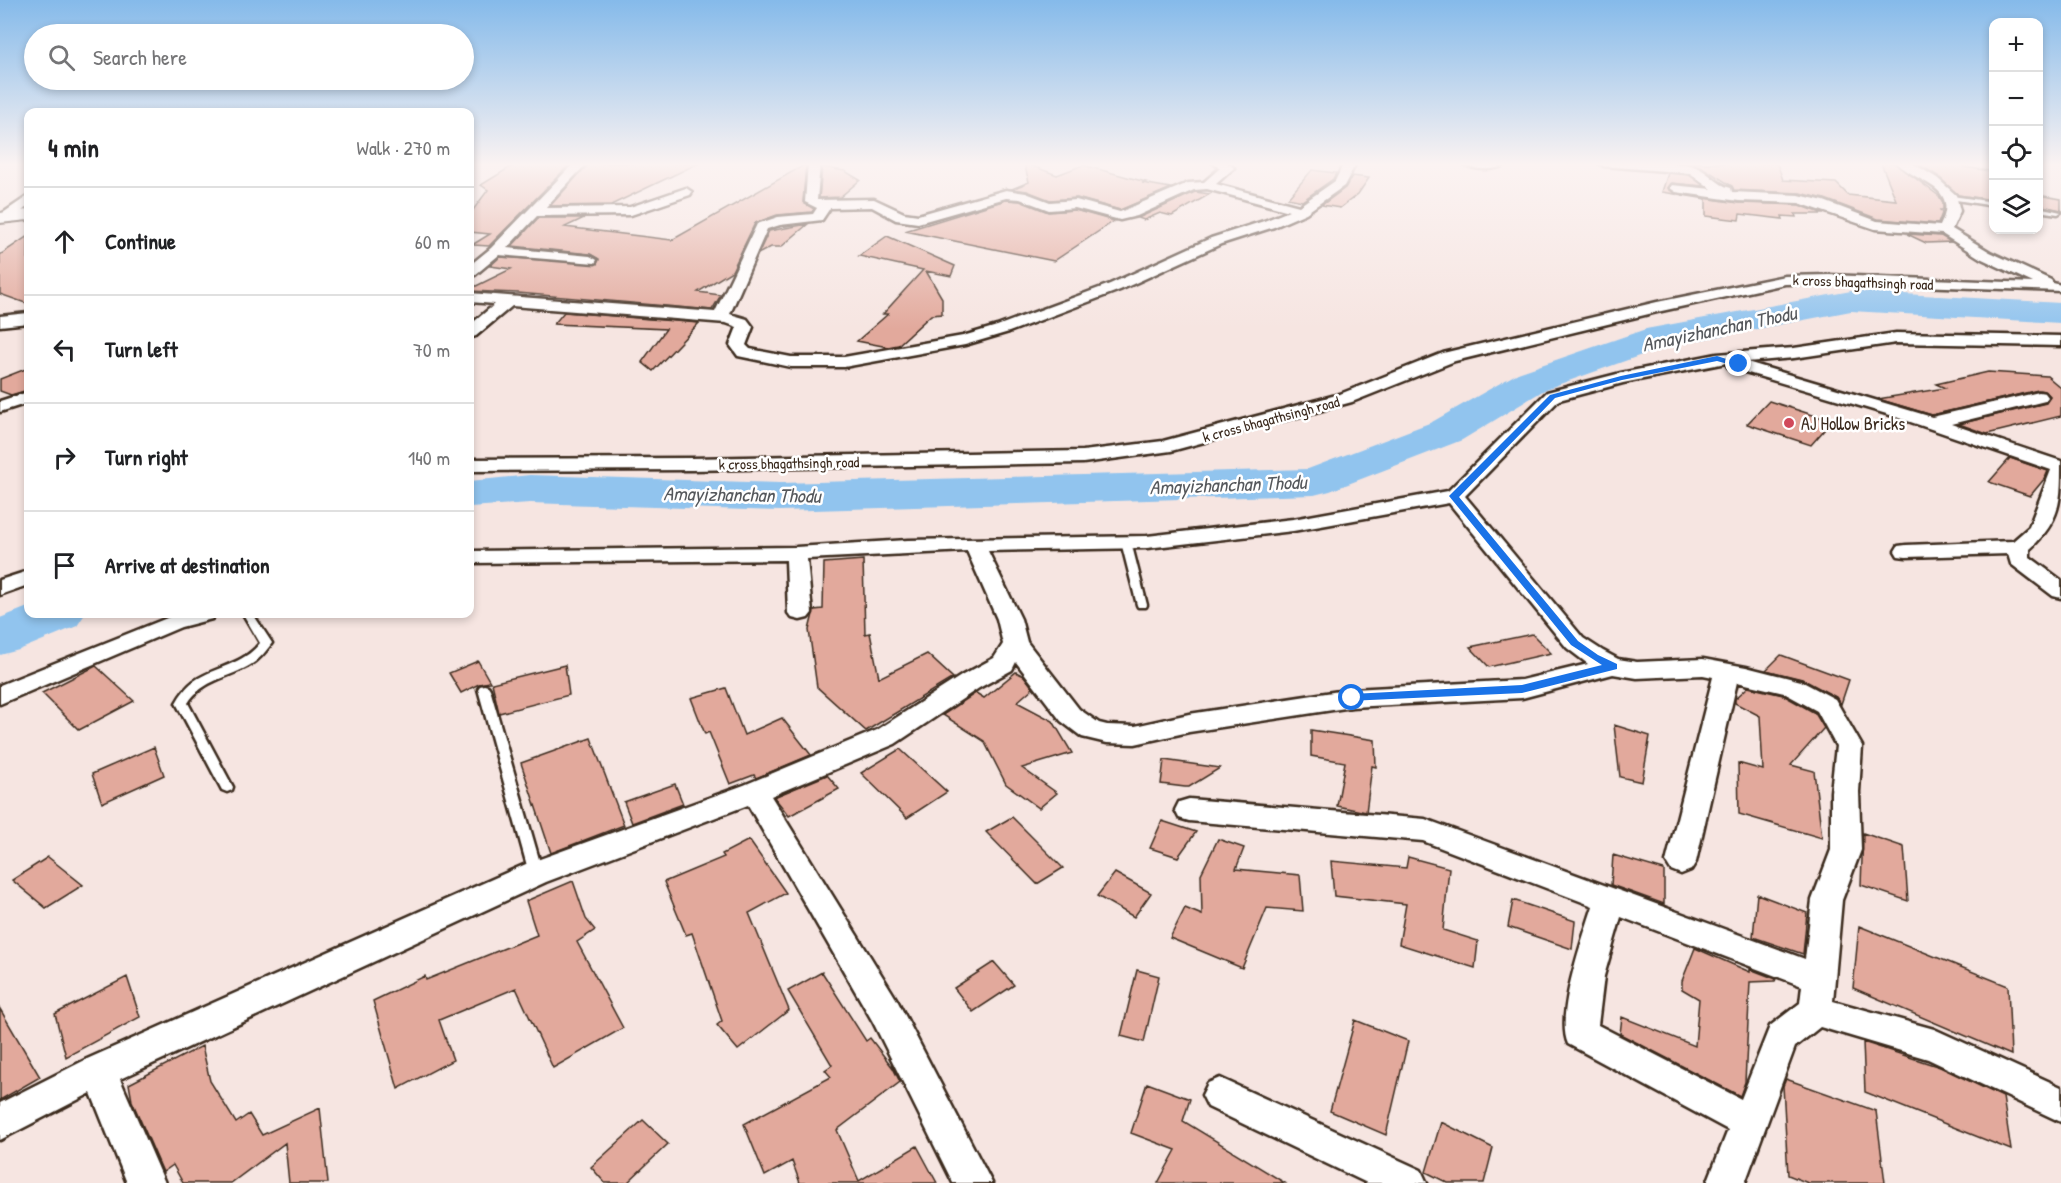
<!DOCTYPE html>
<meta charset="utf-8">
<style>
:root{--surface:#fff;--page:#f2f2f2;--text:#202124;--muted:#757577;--line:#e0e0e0}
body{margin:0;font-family:"Patrick Hand",sans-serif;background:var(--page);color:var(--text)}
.controls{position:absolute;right:18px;top:18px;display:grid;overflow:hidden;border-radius:12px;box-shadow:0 3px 9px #0003}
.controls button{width:54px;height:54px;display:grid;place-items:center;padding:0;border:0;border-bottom:2px solid var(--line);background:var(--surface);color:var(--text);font:30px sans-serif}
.stop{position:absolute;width:18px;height:18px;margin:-14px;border:4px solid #1a73e8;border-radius:50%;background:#fff}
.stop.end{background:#1a73e8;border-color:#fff;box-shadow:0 2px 6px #0008}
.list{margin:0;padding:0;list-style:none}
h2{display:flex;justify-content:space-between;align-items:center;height:78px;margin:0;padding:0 24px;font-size:26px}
h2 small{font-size:20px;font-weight:400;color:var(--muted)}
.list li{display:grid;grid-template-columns:39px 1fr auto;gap:18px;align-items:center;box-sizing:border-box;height:108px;padding:0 24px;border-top:2px solid var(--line)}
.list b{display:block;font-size:22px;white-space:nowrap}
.list em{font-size:20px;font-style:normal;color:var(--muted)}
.icon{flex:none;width:33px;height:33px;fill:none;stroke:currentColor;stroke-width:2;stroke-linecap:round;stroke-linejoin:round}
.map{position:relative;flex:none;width:2061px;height:1183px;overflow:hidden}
.search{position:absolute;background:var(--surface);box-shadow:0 3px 9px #0003;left:24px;top:24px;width:450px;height:66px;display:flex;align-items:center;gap:15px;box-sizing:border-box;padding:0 21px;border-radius:33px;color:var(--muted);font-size:22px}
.panel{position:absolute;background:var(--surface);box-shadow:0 3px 9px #0003;left:24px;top:108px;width:450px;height:510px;border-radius:12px}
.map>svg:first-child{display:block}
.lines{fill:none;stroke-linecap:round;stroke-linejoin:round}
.river{fill:#91c4ee;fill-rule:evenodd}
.building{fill:#e2a99c;stroke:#3b2a1e;stroke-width:1.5}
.service-casing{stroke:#3b2a1e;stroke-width:5}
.minor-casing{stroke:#3b2a1e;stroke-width:5}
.secondary-casing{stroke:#3b2a1e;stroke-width:4}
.service{fill:#fff;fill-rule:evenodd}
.minor{fill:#fff;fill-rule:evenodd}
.secondary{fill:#fff;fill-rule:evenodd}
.route{fill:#1a73e8}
.poi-dot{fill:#d1495b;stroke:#fff;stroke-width:2}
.labels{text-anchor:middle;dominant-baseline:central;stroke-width:5;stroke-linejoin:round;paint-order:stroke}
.far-street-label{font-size:15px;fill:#3b2a1e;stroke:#fff}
.poi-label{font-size:18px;fill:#3b2a1e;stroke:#fff;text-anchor:start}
.water-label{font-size:20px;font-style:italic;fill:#55585c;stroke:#fff}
</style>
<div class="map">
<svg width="2061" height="1183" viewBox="0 0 2061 1183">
<rect width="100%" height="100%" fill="#f6e5e1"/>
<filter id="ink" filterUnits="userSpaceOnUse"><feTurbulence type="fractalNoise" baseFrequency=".0167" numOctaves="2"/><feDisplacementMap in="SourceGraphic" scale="12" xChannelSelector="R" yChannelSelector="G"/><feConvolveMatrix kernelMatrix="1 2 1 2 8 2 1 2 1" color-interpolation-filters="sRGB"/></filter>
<g filter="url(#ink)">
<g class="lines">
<!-- river -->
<path class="river" d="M1851,291l210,12v20l-210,-12 -184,35 -121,43 -84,51 -132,51 -16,4 -534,16 -250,-8 -60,4v-26l60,-6 250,8 528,-14 124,-47 86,-49 128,-44z
M28,607v7h57l-8,12 -58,24 -19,5v-37z"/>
</g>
<!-- building -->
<path class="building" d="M517,163h54l-82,83 -17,-1 18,-11 -20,-2v-18l18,-24 -7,-5z
M589,163h110l-88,42 -61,1z
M1024,163l33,12 26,-10 63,17 -4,1 29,5 -51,22 -43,-12 -27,2 -23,-9 -15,-2 17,-7z
M1690,163h87l6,17 53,3 12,12 48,5 -15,-37h14l44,33 4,7v7h-3l2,3 -4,11 -60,-5 -53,-20 -25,-6 -66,-3 -2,-4 -30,-19z
M1917,163h46l1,4 26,4 -1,16 5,1v12l-36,-5 -20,-19z
M806,164l-3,38 11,7 -2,3 -35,3 -22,8 -23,48 -34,21 23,3 -9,15 -194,-17 -48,-2v-2l41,-20 -21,-3 10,-9 97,7 2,-5 -9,-5 -78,-8 26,-28h46l-19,9 107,13z
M822,167l23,4 15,9 -20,17 -21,1z
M1312,170l24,3 -3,6 -31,22 -14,-3z
M1668,173l21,2 15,11 -32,-3 -4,5 7,6 -13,-2z
M1352,176l17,2 -11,16 -18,14 -18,-3 23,-17z
M1195,192l15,2 -38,22 -12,-3 -16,7 -6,-2z
M1682,195l57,8 60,2 25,9h-29l1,3 -14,-1 1,3 -43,-5 -1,6 -33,-4v-17z
M2038,195l23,4v11l-23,-5z
M1006,200l14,1 28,11 27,-2 39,11 -60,40 -149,-30z
M808,224l-27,23h-10l-13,7 11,-23z
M1907,234l34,2 10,6 -25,1z
M28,236v68l-28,-10v-39z
M887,236l68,30 -4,10 -25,-5 16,27v16l-11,1 -33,30 -10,2 -31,-6 31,-27h-5l40,-44 -64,-14z
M564,312l135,11 -46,48 -11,-9 24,-33 -112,-5z
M28,368v22l-17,5 -11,-4v-12z
M1988,372l59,4 14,12v28l-74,18 -28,-10 87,-21 4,-7 -5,-5 -7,-1 -106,25 -54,-16 67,-11 -9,-4z
M1769,401l63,20 -21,24 -64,-21z
M2010,458l38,13 -3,7 -15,18 -41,-14z
M863,560l2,74 5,-1 9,45 48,-24 26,24 -87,53 -49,-44 -8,-57 5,-20 9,-1 1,-46z
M1532,634l19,19 -62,14 -19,-20z
M1781,655l68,25 -8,24 -5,-7 -34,-18 -36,-9z
M478,661l12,21 -11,2 -18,9 -12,-20z
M565,665l4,30 -70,18 -7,-30z
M96,666l38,35 -55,29 -37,-37z
M1016,672l8,4 9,12 -16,14 36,19 19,32 -50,15 35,25 -18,15 -33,-24 -22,-43 -41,-26 33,-22 8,5z
M1748,687l35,8 32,18 9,15 -33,37 23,6 8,67 -83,-24 -1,-51 25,7 -3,-54 -25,-13v-4z
M726,688l18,47 38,-17 29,37 -55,23 -2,-3 -24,9 -21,-52 -4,2 -14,-36z
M1614,725l36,11 -8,46 -22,-5z
M1311,730l64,10 1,27 -4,-1 -6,46 -29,-6 8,-44 -34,-6z
M591,738l33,87 -73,28 -30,-90z
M154,747l10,28 -62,28 -10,-29z
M900,749l47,43 -40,26 -46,-45z
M1164,760l56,8 -31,19h-4l-24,-3z
M827,775l12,14 -50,27 -15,-19z
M675,784l8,20 -51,19 -8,-21z
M1012,817l51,51 -26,16 -51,-52z
M1162,821l34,11 -18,25 -28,-9z
M1863,833l41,14 4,54 -47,-16z
M1218,839l26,9 -8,21 64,6 3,36 -36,-3 -25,60 -72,-30 15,-30 17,7 -1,-41z
M749,840l37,53 -37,20 40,97 -51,40 -21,-25 5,-4 -30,-88 -6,2 -22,-53 60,-25 -2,-3z
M1613,855l51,15v34l-53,-19z
M48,857l35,28 -37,23 -34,-28z
M1408,857l41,11 -6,62 35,11 -3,27 -76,-24 7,-40 -72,-8 -3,-35 75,7z
M1115,873l36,20 -17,24 -37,-21z
M573,881l13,38 9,11 -18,12 46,86 -70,40 -37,-80 -77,32 14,40 -55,29 -25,-88 52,-25 1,4 111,-45 -11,-34z
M1757,894l50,19 -4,41 -50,-17z
M1513,900l62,21 -3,28 -64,-22z
M1859,926l149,60 3,69 -158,-67z
M1695,948l55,24v-3l26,10 -1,2 -25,1 -5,100 -5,14 -120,-62 2,-17 73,29 4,-47 -17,-10v-8z
M994,962l20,23 -41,27 -19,-24z
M1137,970l22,6 -15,66 -23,-6z
M822,972l44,69 4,-3 23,30 7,14 -63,48 22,51 58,-35 20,37h-137l-8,-22 -27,15 -21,-52 87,-47 -6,-7 7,-5 -44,-74z
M127,977l13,40 -74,40 -11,-43z
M0,1009l40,68 -40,23z
M1355,1020l53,21 -22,94 -56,-24z
M1863,1042l77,25 63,30 8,53 -146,-58z
M202,1046l8,35 26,42 13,-9 13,21 58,-27 8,75h-39l-4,-40 -54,40h-48l-10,-18 -10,7 -31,-71 -3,-17z
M1786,1079l90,32 9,72h-77l-20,-8 -5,-89z
M1147,1083l43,16 -7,22 102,62h-127l18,-33 -45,-17z
M643,1120l25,24 -41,39h-22l-14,-16z
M1441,1122l52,26 -9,35h-36l-22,-11z"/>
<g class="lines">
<defs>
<path id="service" d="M1952,196l42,6v4l-44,-7 -1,-1z
M2038,207l23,5 -3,2 -20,-3z
M1126,539l5,3 16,63 -1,2h-8l-1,-2 -16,-63z
M243,614h10l19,29c-6,8 -11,15 -20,21 -22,14 -49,15 -64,39l45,84 -1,3 -5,2 -5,-2 -46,-87c5,-9 10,-16 18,-22 22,-15 49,-16 66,-38z
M484,685l4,1 2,3 53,184 -2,4 -5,2 -5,-2 -2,-4 -51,-184 2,-3z"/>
<path id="minor" d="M574,163h13l-42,45 85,-1 56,-19 6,4 -2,3 -59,20 -94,1 -30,32 83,8 7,4 -2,3 -96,-8 -24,20 -5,1v-11l21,-17z
M808,163h12l-3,37 57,-1 30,14 14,2 88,-25 20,3 24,9 26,-2 44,12 68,-29 16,-1 16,-14 -7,-5h15l6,5 -18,16 83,22 36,-25 9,-18h12l-12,23 -38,27 -32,14 -53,17 -101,46 -111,42 -44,13 -121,22h-53l-53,-11 -8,-11 7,-18 -11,-4 -214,-17 -36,30 -6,2v-13l25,-21 -25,-2v-9l245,19 42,-88 21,-7 35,-3 4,-6 -12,-6zM1207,189l82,22 -25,10 -53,17 -101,46 -113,42 -34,10 -119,21h-53l-41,-8 -4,-4 7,-18 -6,-8 -17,-5 37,-85 13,-4 42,-5 8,-12 42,-1 24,13 22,3 88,-25 14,1 29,11 26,-2 45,12 17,-4 57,-26z
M1462,163h46c-11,8 -35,8 -46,0z
M1598,163c24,0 78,-3 98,4 13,5 21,18 35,21l1,4 67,3 25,6 53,20 63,5c20,-40 -20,-41 -43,-63h15l25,15 19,17 4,16 -8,18 38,23 61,28 2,3 8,2v6l-232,-8 -44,1 -128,28 -202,49 -103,41 -181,49 -88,12 -391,7 -222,1v-12l222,-1 391,-7 80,-10 177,-47 103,-41 214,-51 128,-26 44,-1 204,8 -53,-25 -38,-24 -67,-5 -76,-26 -60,-2 -63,-9 -6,-4 2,-3 40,4 -22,-16 -86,-7z
M28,196v10l-18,15h-10v-6z
M28,313v10l-28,3v-10z
M1896,333l165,3v10l-165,-3 -102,15 -47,4 185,55 107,-25 6,1 3,4 -3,4 -94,23 110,37c0,40 0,59 -31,88v8l31,23v18l-8,-2 -42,-32 -3,-10 -102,3 -8,-1 -3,-5 3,-5 8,-1 107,-4 16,-14 22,-57 -161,-55 -162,-48 -2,-4 -103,20 -64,17 -94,96 118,142 20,13 15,8 19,3 66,-3 43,8 55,14 34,18 27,47 -3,46 2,58 -19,50 -9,101 101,28 127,58v35l-133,-63 -108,-32 -25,20 -50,136h-38l21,-53 -160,-86c-13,-29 15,-106 25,-138l-170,-65 -234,-20 -10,-3 -4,-8 4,-8 10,-3 236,20 380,140 7,-59 19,-50v-58l5,-46 -19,-35 -33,-18 -47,-11 -41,180 -5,8 -10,4 -10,-4 -5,-8 47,-185 -10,-2 -66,3 -24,-4 -91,24 -170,9 -163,25 -54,12 -28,-1 -25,-6 -21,-16 -45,-59 -4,8 -33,18 -84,56 -124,52 126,204 95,183h-39l-80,-161 -125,-217 -202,77 -426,197 45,104h-38l-36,-90 -91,47v-37l87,-44 439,-195 218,-79 133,-55 84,-54 33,-18 9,-14 -6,-25 -30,-68 -160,8 5,54 -4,5 -8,2 -8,-2 -4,-5 -2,-53 -316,3v-12l326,-4 112,-7 239,-4 146,-17 155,-28 99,-99 74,-19 96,-19 77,-6zM1449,503l118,145 21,16 -66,16 -170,9 -163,25 -54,12 -28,-1 -8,-2 -20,-14 -52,-67 -6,-23 -33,-68 159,-3 146,-17zM1621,917l181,69 -2,17 -30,23 -29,73 -143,-74 6,-49z
M28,392v11l-28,9v-11z
M28,571v14l-28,10v-15z
M177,614h39l-4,5 -31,8 -181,77v-19z
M1220,1078l201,92 6,13h-60l-159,-76 -6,-12 6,-12z"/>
<path id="secondary" d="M28,210v10l-28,3v-10z"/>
</defs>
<!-- service casing -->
<use href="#service" class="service-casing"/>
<!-- minor casing -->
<use href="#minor" class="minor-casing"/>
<!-- secondary casing -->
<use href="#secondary" class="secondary-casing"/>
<!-- service -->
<use href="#service" class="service"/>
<!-- minor -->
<use href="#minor" class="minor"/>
<!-- secondary -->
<use href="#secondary" class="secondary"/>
</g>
</g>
<!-- sky -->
<linearGradient id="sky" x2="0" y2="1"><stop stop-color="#85baea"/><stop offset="0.5" stop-color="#fbf3f2"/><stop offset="1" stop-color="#fbf3f2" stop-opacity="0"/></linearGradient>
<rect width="2061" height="329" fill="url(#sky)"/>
<!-- route -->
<path class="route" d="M1717,356l25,8 -3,3 -22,-6 -95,19 -67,18 -96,99 119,144 20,14 19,9v5l-95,24 -174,8 -1,-3 5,-4 170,-9 80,-20 -31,-20 -122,-149 101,-101 71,-19z"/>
<!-- markers -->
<circle class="poi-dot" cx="1789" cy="423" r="6"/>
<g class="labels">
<!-- far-street labels -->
<g class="far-street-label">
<text transform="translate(1863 282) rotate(2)">k cross bhagathsingh road</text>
<text transform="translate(1271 419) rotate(-15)">k cross bhagathsingh road</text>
<text transform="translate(789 463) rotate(-1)">k cross bhagathsingh road</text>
</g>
<!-- poi labels -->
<g class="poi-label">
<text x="1801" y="423">AJ Hollow Bricks</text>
</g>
<!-- water labels -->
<g class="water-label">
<text transform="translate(1719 328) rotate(-12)">Amayizhanchan Thodu</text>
<text transform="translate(1228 484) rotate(-2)">Amayizhanchan Thodu</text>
<text transform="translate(742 494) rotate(1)">Amayizhanchan Thodu</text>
</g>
</g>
</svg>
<div class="controls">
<button>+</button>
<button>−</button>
<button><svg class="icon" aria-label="locate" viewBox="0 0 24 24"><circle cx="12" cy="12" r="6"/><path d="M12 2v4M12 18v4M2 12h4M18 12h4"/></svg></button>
<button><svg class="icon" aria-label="layers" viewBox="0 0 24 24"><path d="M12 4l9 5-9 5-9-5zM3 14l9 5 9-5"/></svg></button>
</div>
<div class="stop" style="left:1352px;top:698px"></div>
<div class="stop end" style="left:1739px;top:364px"></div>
<div class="search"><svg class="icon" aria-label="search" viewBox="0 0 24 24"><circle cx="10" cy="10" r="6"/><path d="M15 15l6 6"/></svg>Search here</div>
<section class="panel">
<h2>4 min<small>Walk · 270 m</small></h2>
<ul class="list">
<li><svg class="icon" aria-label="ahead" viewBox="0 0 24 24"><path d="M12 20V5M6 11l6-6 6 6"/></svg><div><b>Continue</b></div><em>60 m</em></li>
<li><svg class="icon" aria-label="left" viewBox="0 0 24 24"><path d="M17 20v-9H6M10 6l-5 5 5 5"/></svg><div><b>Turn left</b></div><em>70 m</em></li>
<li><svg class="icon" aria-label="right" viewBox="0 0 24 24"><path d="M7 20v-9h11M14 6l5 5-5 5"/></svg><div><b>Turn right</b></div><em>140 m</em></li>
<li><svg class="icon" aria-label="arrive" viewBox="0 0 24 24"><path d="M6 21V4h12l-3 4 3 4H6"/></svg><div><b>Arrive at destination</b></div></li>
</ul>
</section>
</div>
